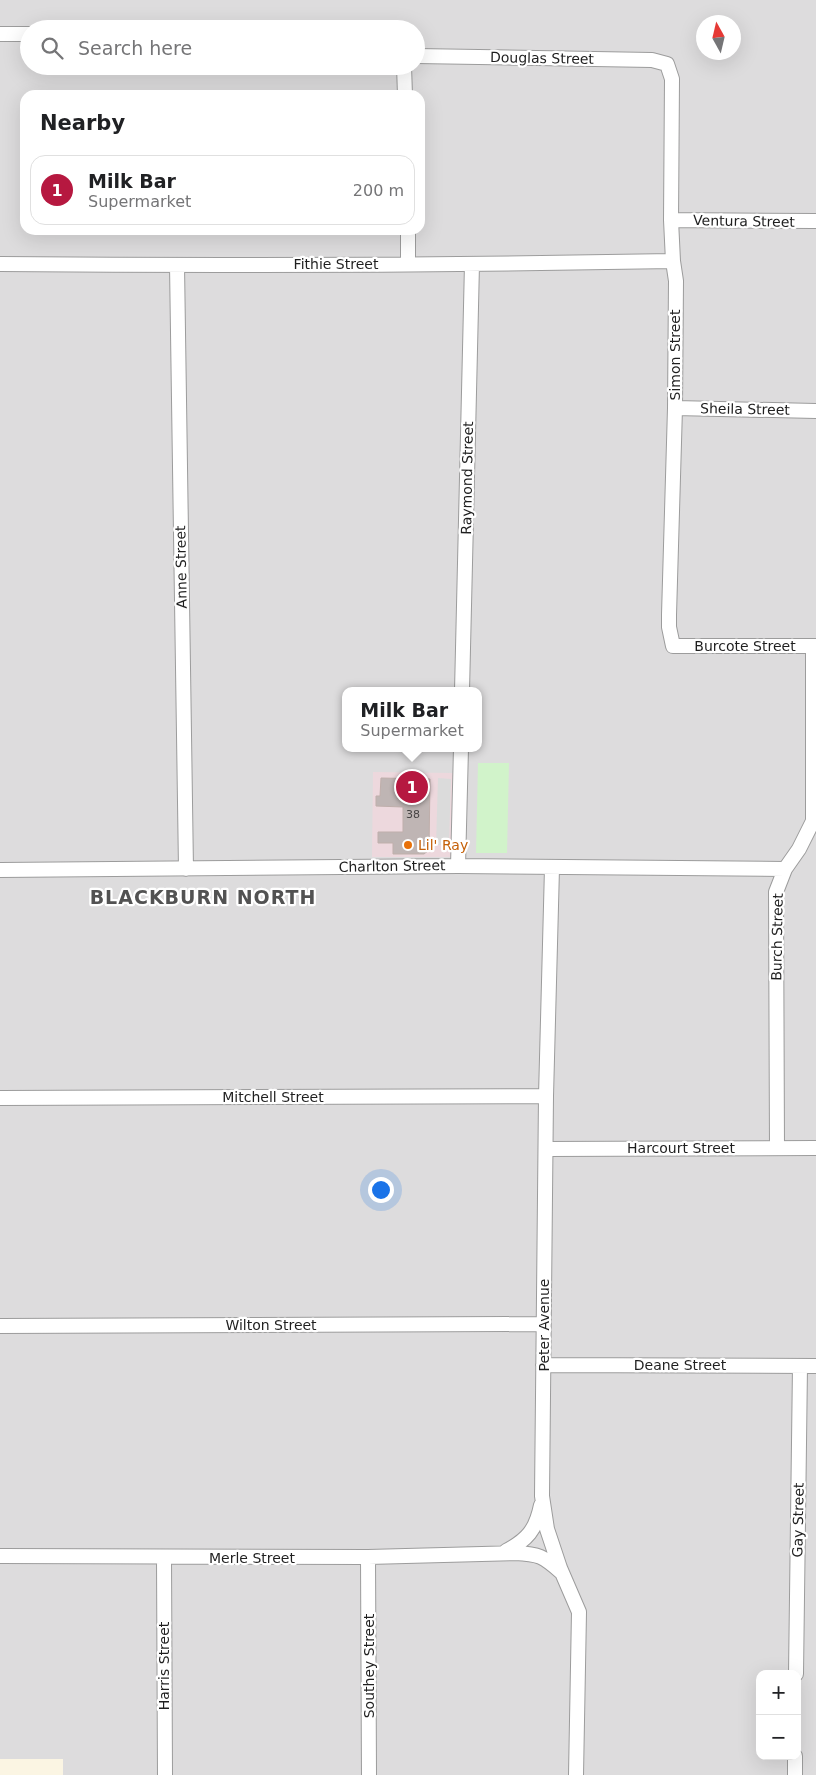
<!DOCTYPE html>
<meta charset="utf-8">
<style>
:root{--surface:#fff;--page:#f6f6f6;--text:#202124;--muted:#757577;--line:#e0e0e0;--accent:#b61840}
body{margin:0;font-family:"DejaVu Sans",sans-serif;background:var(--page);color:var(--text)}
.controls{position:absolute;right:15px;bottom:15px;display:grid;overflow:hidden;border-radius:10px;box-shadow:0 5px 20px #0002}
.controls button{width:45px;height:45px;display:grid;place-items:center;padding:0;border:0;border-bottom:1px solid var(--line);background:var(--surface);color:var(--text);font:25px sans-serif}
.compass{position:absolute;left:696px;top:15px;width:45px;height:45px;border-radius:50%;background:var(--surface);box-shadow:0 5px 20px #0002;rotate:352deg}
.you{position:absolute;left:380px;top:1189px;width:18px;height:18px;margin:-12px;border:4px solid #fff;border-radius:50%;background:#1a73e8;box-shadow:0 0 0 8px #1a73e833}
.badge{display:grid;place-items:center;width:32px;height:32px;border-radius:50%;background:var(--accent);color:#fff;font-size:16px;font-weight:700}
.pin{position:absolute;translate:-50% -50%;border:2px solid #fff;box-shadow:0 1px 5px #0006}
.popup{position:absolute;left:342px;top:687px;width:140px;height:65px;box-sizing:border-box;display:grid;place-content:center;border-radius:10px;background:var(--surface);filter:drop-shadow(0 1px 4px #0005);font-size:16px;white-space:nowrap;color:var(--muted)}
.popup b{font-size:19px;color:var(--text)}
.popup::after{content:'';position:absolute;left:50%;top:100%;margin-left:-10px;border:10px solid transparent;border-top-color:var(--surface)}
.list{margin:0;padding:0;list-style:none}
h2{display:flex;justify-content:space-between;align-items:center;height:65px;margin:0;padding:0 20px;font-size:21px}
h2 small{font-size:16px;font-weight:400;color:var(--muted)}
.list li{display:grid;grid-template-columns:32px 1fr auto;gap:15px;align-items:center;box-sizing:border-box;height:70px;margin:0 10px 10px;padding:0 10px;border:1px solid var(--line);border-radius:15px}
.list b{display:block;font-size:19px;white-space:nowrap}
.list p{margin:0;font-size:16px;white-space:nowrap;color:var(--muted)}
.list em{font-size:16px;font-style:normal;color:var(--muted)}
.icon{flex:none;width:28px;height:28px;fill:none;stroke:currentColor;stroke-width:2;stroke-linecap:round;stroke-linejoin:round}
.map{position:relative;flex:none;width:816px;height:1775px;overflow:hidden}
.search{position:absolute;background:var(--surface);box-shadow:0 5px 20px #0002;left:20px;top:20px;width:405px;height:55px;display:flex;align-items:center;gap:12px;box-sizing:border-box;padding:0 18px;border-radius:28px;color:var(--muted);font-size:19px}
.panel{position:absolute;background:var(--surface);box-shadow:0 5px 20px #0002;left:20px;top:90px;width:405px;height:145px;border-radius:15px}
.map>svg:first-child{display:block}
.residential{fill:#dddcdd;fill-rule:evenodd}
.commercial{fill:#edd8dd}
.education{fill:#fbf5e3}
.park{fill:#d1f3ca}
.parking{fill:#dbdbdb}
.building{fill:#bfb5b4;stroke:#bfafab}
.lines{fill:none;stroke-linecap:round;stroke-linejoin:round}
.street-casing{stroke:#9c9c9c;stroke-width:16}
.street{stroke:#fff;stroke-width:14}
.food-dot{fill:#e8710a;stroke:#fff;stroke-width:2}
.labels{text-anchor:middle;dominant-baseline:central;stroke-width:4.5;stroke-linejoin:round;paint-order:stroke}
.number-label{font-size:11px;fill:#474444}
.street-label{font-size:14px;fill:#1f1f1f;stroke:#fff}
.food-label{font-size:14px;fill:#c56008;stroke:#fff;text-anchor:start}
.district-label{font-size:19px;font-weight:bold;letter-spacing:1px;fill:#525252;stroke:#fff}
</style>
<div class="map">
<svg width="816" height="1775" viewBox="0 0 816 1775">
<rect width="100%" height="100%" fill="#efeae7"/>
<!-- residential -->
<path class="residential" d="M0,0h816v1775h-816zM704,22h30v30h-30zM29,29h387v37h-387zM25,95h395v135h-395zM346,691h132v57h-132zM760,1674h37v82h-37z"/>
<!-- commercial -->
<path class="commercial" d="M373,772l80,1 -1,84h-80z"/>
<!-- education -->
<path class="education" d="M0,1759h63v16h-63z"/>
<!-- park -->
<path class="park" d="M478,763h31l-2,90h-31z"/>
<!-- parking -->
<path class="parking" d="M438,778l13,1 -2,66h-13z"/>
<!-- building -->
<path class="building" d="M381,778l49,1 -1,71 -5,4h-31v-11h-15v-11h25v-25l-27,-1v-10h4z"/>
<g class="lines">
<defs>
<path id="street" d="M0,34h29
M416,56l236,4 15,4 5,15 -1,141 2,41 3,20 -1,127 -6,207v12l4,19h143
M404,66l1,29
M671,220l145,1
M408,230v34
M0,264c224,2 449,1 673,-3
M177,265l9,604
M675,408l141,3
M462,691l10,-427
M458,866l3,-118
M552,868l-6,228 -4,400 5,33 13,39 19,44 -3,163
M0,870l458,-4 327,3
M0,1098l546,-2
M777,1148l-1,-256 9,-23 14,-20 14,-28v-175
M546,1149l270,-1
M0,1326l543,-2
M543,1365l273,1
M506,1551c21,-11 30,-21 35,-46
M0,1556l368,1 147,-4c24,1 28,3 46,19
M368,1557l1,218
M164,1558l1,217
M796,1674l4,-308
M795,1775v-19"/>
</defs>
<!-- street casing -->
<use href="#street" class="street-casing"/>
<!-- street -->
<use href="#street" class="street"/>
</g>
<!-- markers -->
<circle class="food-dot" cx="408" cy="845" r="5"/>
<g class="labels">
<!-- number labels -->
<g class="number-label">
<text x="413" y="814">38</text>
</g>
<!-- street labels -->
<g class="street-label">
<text transform="translate(542 58) rotate(1)">Douglas Street</text>
<text transform="translate(744 221) rotate(1)">Ventura Street</text>
<text x="336" y="264">Fithie Street</text>
<text transform="translate(675 355) rotate(-90)">Simon Street</text>
<text transform="translate(745 409) rotate(1)">Sheila Street</text>
<text transform="translate(467 478) rotate(-89)">Raymond Street</text>
<text transform="translate(181 567) rotate(-91)">Anne Street</text>
<text x="745" y="646">Burcote Street</text>
<text transform="translate(392 866) rotate(-1)">Charlton Street</text>
<text transform="translate(777 937) rotate(-89)">Burch Street</text>
<text x="273" y="1097">Mitchell Street</text>
<text x="681" y="1148">Harcourt Street</text>
<text x="271" y="1325">Wilton Street</text>
<text transform="translate(544 1325) rotate(-90)">Peter Avenue</text>
<text x="680" y="1365">Deane Street</text>
<text transform="translate(798 1520) rotate(-89)">Gay Street</text>
<text x="252" y="1558">Merle Street</text>
<text transform="translate(164 1666) rotate(-90)">Harris Street</text>
<text transform="translate(369 1666) rotate(-90)">Southey Street</text>
</g>
<!-- food labels -->
<g class="food-label">
<text x="418" y="845">Lil' Ray</text>
</g>
<!-- district labels -->
<g class="district-label">
<text x="203" y="897">BLACKBURN NORTH</text>
</g>
</g>
</svg>
<div class="controls">
<button>+</button>
<button>−</button>
</div>
<svg class="compass" viewBox="-18 -18 36 36"><path d="M0-13l5 13h-10z" fill="#e53935"/><path d="M0 13l5-13h-10z" fill="#757577"/></svg>
<div class="you"></div>
<div class="pin badge" style="left:412px;top:787px">1</div>
<div class="popup"><b>Milk Bar</b>Supermarket</div>
<div class="search"><svg class="icon" aria-label="search" viewBox="0 0 24 24"><circle cx="10" cy="10" r="6"/><path d="M15 15l6 6"/></svg>Search here</div>
<section class="panel">
<h2>Nearby<small></small></h2>
<ul class="list">
<li><span class="badge">1</span><div><b>Milk Bar</b><p>Supermarket</p></div><em>200 m</em></li>
</ul>
</section>
</div>
